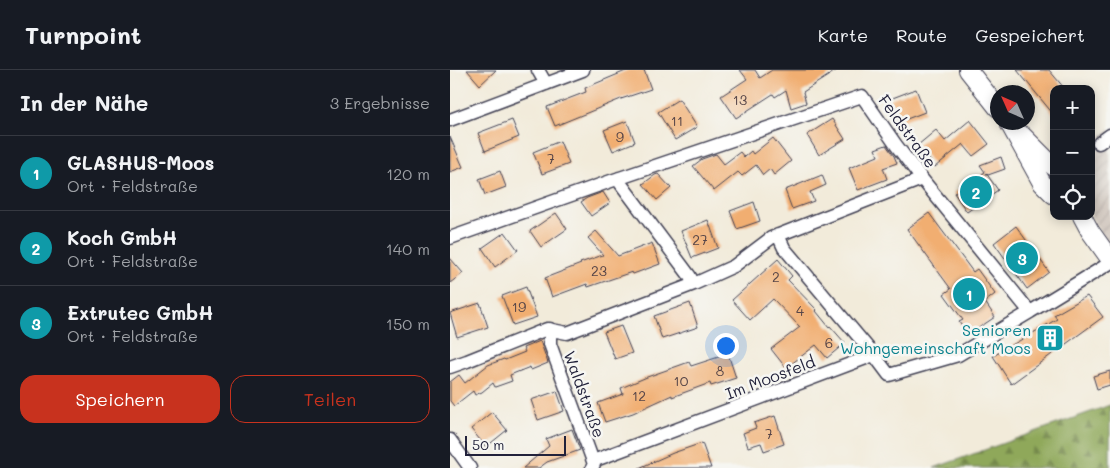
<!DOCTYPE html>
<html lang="de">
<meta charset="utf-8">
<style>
:root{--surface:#171b24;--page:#242831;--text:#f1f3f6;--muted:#9ea1a6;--line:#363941;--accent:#c8321e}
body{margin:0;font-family:Mali,sans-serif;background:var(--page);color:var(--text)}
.controls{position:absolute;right:15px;top:15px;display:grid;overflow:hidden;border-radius:10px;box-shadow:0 2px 12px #0003}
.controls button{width:45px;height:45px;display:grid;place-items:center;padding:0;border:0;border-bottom:1px solid var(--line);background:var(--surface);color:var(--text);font:25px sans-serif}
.compass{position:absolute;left:540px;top:15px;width:45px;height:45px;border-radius:50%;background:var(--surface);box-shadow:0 2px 12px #0003;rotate:315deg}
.scale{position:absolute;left:15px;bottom:12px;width:101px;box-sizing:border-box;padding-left:5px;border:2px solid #22223b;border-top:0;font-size:14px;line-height:18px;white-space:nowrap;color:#22223b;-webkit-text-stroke:4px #f6f6f2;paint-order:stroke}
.you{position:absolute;left:275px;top:275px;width:18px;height:18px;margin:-12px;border:4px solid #fff;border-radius:50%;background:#1a73e8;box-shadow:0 0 0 8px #1a73e833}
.badge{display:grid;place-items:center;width:32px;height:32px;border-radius:50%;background:var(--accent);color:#fff;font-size:16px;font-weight:700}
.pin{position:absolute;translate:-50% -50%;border:2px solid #fff;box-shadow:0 1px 5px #0006}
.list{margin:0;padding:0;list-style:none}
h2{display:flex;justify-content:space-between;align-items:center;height:65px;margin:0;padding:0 20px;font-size:21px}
h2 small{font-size:16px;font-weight:400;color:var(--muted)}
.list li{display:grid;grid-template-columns:32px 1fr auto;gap:15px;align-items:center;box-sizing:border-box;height:75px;padding:0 20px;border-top:1px solid var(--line)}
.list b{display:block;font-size:19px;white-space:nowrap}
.list p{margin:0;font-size:16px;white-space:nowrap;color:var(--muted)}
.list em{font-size:16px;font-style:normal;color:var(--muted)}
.actions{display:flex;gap:10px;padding:15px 20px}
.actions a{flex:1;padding:11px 0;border:1px solid var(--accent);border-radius:15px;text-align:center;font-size:18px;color:var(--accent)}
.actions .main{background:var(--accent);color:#fff}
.icon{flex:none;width:28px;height:28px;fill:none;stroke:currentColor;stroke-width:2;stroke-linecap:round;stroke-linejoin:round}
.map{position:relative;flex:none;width:660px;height:398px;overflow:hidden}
header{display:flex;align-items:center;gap:30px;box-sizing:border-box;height:70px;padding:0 25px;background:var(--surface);border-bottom:1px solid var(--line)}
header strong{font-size:24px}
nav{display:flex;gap:28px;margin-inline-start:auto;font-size:18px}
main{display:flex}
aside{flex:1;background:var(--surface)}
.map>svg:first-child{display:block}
.industrial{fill:url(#industrial-furrows)}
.forest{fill:url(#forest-firs);stroke:#58654a}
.building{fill:#f1ae71}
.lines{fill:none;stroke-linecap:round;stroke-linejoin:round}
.minor-casing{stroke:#414053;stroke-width:15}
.secondary-casing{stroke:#414053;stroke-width:20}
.minor{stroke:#fff;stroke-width:12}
.secondary{stroke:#fff;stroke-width:18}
.labels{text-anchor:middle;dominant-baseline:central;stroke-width:5;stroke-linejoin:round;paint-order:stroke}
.number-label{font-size:14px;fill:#564548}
.street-label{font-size:16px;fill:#22223b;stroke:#f6f6f2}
.culture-label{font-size:16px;fill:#0d838f;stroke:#f6f6f2;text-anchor:end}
</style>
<header>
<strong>Turnpoint</strong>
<nav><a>Karte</a><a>Route</a><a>Gespeichert</a></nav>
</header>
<main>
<aside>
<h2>In der Nähe<small>3 Ergebnisse</small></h2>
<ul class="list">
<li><span class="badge" style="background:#0f9aa8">1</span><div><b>GLASHUS-Moos</b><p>Ort · Feldstraße</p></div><em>120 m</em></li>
<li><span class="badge" style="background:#0f9aa8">2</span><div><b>Koch GmbH</b><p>Ort · Feldstraße</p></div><em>140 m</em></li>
<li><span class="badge" style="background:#0f9aa8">3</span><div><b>Extrutec GmbH</b><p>Ort · Feldstraße</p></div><em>150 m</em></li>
</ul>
<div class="actions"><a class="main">Speichern</a><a>Teilen</a></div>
</aside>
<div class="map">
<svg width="660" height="398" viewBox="0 0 660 398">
<defs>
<pattern id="industrial-furrows" width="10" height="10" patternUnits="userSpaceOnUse" patternTransform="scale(1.25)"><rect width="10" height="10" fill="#cdc2b9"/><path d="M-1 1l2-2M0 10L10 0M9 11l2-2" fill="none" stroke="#b0a6a0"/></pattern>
<pattern id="forest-firs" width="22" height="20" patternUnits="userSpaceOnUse" patternTransform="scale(1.25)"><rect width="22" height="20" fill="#8fa85a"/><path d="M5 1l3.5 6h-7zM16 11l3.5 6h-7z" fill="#74884c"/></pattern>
</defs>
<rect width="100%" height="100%" fill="#f6f6f2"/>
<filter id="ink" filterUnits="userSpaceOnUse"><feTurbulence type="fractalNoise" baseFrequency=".02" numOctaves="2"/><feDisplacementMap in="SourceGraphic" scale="10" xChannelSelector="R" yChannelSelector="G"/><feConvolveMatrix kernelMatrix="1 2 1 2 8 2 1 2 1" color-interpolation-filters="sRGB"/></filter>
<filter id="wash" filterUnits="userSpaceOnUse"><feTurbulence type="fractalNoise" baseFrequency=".0096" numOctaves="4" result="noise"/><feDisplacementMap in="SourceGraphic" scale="20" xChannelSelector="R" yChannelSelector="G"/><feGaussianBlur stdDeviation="1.12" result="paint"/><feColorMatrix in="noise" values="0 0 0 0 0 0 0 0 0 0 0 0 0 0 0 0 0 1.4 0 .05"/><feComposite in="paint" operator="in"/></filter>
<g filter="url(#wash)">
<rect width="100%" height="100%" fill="#f2ebda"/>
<!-- industrial -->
<path class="industrial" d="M660,58v120l-19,-32v-72z"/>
<!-- forest -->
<path class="forest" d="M660,335v63h-176z"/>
<g id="blocks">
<!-- building -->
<path class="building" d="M17,0h29l-16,15z
M178,0h16l7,19 -30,10 -66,27 -8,-19 39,-15 -1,-4z
M290,0h15l5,8 12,-8h65l-34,22 3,11 -15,5 -5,-18 -11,7 -2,-3 -37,24 -15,-22 26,-17z
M567,0h32l16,19h-11v26z
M466,19l9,23 -26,10 -9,-23z
M229,29l18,28 -22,13 -17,-28z
M382,49l13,20 -26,16 -12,-20z
M62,50l7,17 -34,14 -7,-18z
M520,50l19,24 -16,12 -10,-12 -28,23 -17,-22 18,-15 9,11z
M177,51l8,21 -22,9 -9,-21z
M0,67l13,30 -13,5z
M323,68l18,23 -17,14 -4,-6 -7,6 -7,-10 -14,11 -4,-4 -24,19 -21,-25 9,-7 14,-5 8,10 16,-12 4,5 7,-6 2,3z
M110,71l9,23 -27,10 -9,-22z
M436,75l8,11 3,7 -14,5 4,11 -29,11 -9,-22 29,-12 -3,-7z
M551,87l4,12 -17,6 -2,-2 12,17 -31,22 -13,-19 31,-21 -5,-7z
M50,101l6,16 -21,8 -6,-16z
M208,104l13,14 -14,12 -14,-16 12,-9z
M372,105l4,10 -16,7 4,9 -22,8 -7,-19z
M153,122l7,11 -19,13 -10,-14 6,-4z
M304,132l6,19 -23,8 -7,-18z
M106,143l11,16 -26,18 -11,-16z
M479,143l44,59 4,-3 18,25 -10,8 10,15 -27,18 -9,-13 4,-2 -19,-26 7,-5 -44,-60z
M258,150l10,28 -26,10 -11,-27z
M566,156l33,46 -22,17 -33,-46z
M146,161l22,25 34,-13 8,21 -27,10 -1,-2 -44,15 -1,-3 -35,13 -7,-19 36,-14 -1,-1 23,-8 -15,-17z
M55,162l13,18 -23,17 -13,-19z
M0,188l13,15 -13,10z
M328,189l14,17 -4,4 29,30 -1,1 13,16 1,-1 15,17 -18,15 -11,-13 -30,23 -15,-19 29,-22 -27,-28 -23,21 -18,-20z
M76,217l11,30 -24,8 -11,-29z
M637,226l16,21 -92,67 -18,-28 64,-37 -3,-4z
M30,233l8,24 -31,10 -7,-24z
M240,233l8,24 -36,12 -8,-23z
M171,256l11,27 -17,6 -11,-27z
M90,271l8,22 -17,7 -1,-3 -20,8 2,6 -17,6 -2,-4 -11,9 -7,3 -2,-4 -19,15 -4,-5v-19l9,-7 6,8 23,-18 16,-6 1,1 20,-8 -2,-4z
M278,284l8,24 -25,8 -1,-3 -38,14v-2l-39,18 -28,9 -7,-19 25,-9 -2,-6 26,-11 42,-15 2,4z
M660,301v14l-13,4 -4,-13z
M107,321l7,20 -26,9 -7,-20z
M42,342l15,18 -21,17 -15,-18z
M325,346l9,28 -20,7 -3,-8 -13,4 -5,-14 13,-5 -2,-5z
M122,359l8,21 -33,12 -8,6h-16l26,-22 -3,-7z
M252,373l9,25h-72l34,-15z"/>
</g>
</g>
<g filter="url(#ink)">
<use href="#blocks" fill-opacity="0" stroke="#414053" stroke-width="1"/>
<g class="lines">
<defs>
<path id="minor" d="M88,0l8,14
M0,50l133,-50
M649,73l11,-8
M169,108l2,6 68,91 5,9
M328,165l6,13 90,107
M0,168l161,-57 251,-85 34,49 26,34 108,133 80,-49
M100,259v15l44,120 -2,4
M0,297l17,-6 80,-32 20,4 127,-49 40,-18 37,-28 151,-59
M0,370l20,28
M143,391l281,-106 15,20 69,-20 72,-43"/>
<path id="secondary" d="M518,0l30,38
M559,53l33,60 12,12
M572,65l32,32
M632,146l8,15 20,28"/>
</defs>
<!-- minor casing -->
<use href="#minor" class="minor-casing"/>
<!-- secondary casing -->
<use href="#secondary" class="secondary-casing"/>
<!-- minor -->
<use href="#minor" class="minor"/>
<!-- secondary -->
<use href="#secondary" class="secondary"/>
</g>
</g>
<!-- icons -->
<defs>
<symbol id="building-square" viewBox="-11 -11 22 22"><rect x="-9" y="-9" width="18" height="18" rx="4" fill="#0f9aa8" stroke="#f6f6f2"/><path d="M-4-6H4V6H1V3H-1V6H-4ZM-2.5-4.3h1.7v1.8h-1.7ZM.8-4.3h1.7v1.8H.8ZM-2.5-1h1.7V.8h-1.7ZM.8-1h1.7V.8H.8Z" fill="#fff"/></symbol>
</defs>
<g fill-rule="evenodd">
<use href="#building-square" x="584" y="252" width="32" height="32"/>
</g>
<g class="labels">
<!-- number labels -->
<g class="number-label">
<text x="290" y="29">13</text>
<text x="227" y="50">11</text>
<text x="170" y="66">9</text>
<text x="101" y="88">7</text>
<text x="250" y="169">27</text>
<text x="149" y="200">23</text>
<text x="326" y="206">2</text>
<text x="69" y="236">19</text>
<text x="350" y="240">4</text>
<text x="379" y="272">6</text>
<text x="270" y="300">8</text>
<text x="231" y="310">10</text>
<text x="189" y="325">12</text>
<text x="319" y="363">7</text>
</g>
<!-- street labels -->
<g class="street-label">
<text transform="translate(458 61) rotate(54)">Feldstraße</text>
<text transform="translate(320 307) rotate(-21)">Im Moosfeld</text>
<text transform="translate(135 324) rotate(70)">Waldstraße</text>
</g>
<!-- culture labels -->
<g class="culture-label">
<text x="581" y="259">Senioren<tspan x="581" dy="18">Wohngemeinschaft Moos</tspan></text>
</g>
</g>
</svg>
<div class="controls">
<button>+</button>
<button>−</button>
<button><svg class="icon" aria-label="locate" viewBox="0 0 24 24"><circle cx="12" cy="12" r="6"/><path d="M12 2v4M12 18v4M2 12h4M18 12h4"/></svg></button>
</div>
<svg class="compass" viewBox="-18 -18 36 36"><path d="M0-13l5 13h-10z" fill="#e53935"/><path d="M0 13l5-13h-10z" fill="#9ea1a6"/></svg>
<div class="scale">50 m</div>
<div class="you"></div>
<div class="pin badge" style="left:519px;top:224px;background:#0f9aa8">1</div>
<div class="pin badge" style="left:526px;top:122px;background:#0f9aa8">2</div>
<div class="pin badge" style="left:572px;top:188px;background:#0f9aa8">3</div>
</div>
</main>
